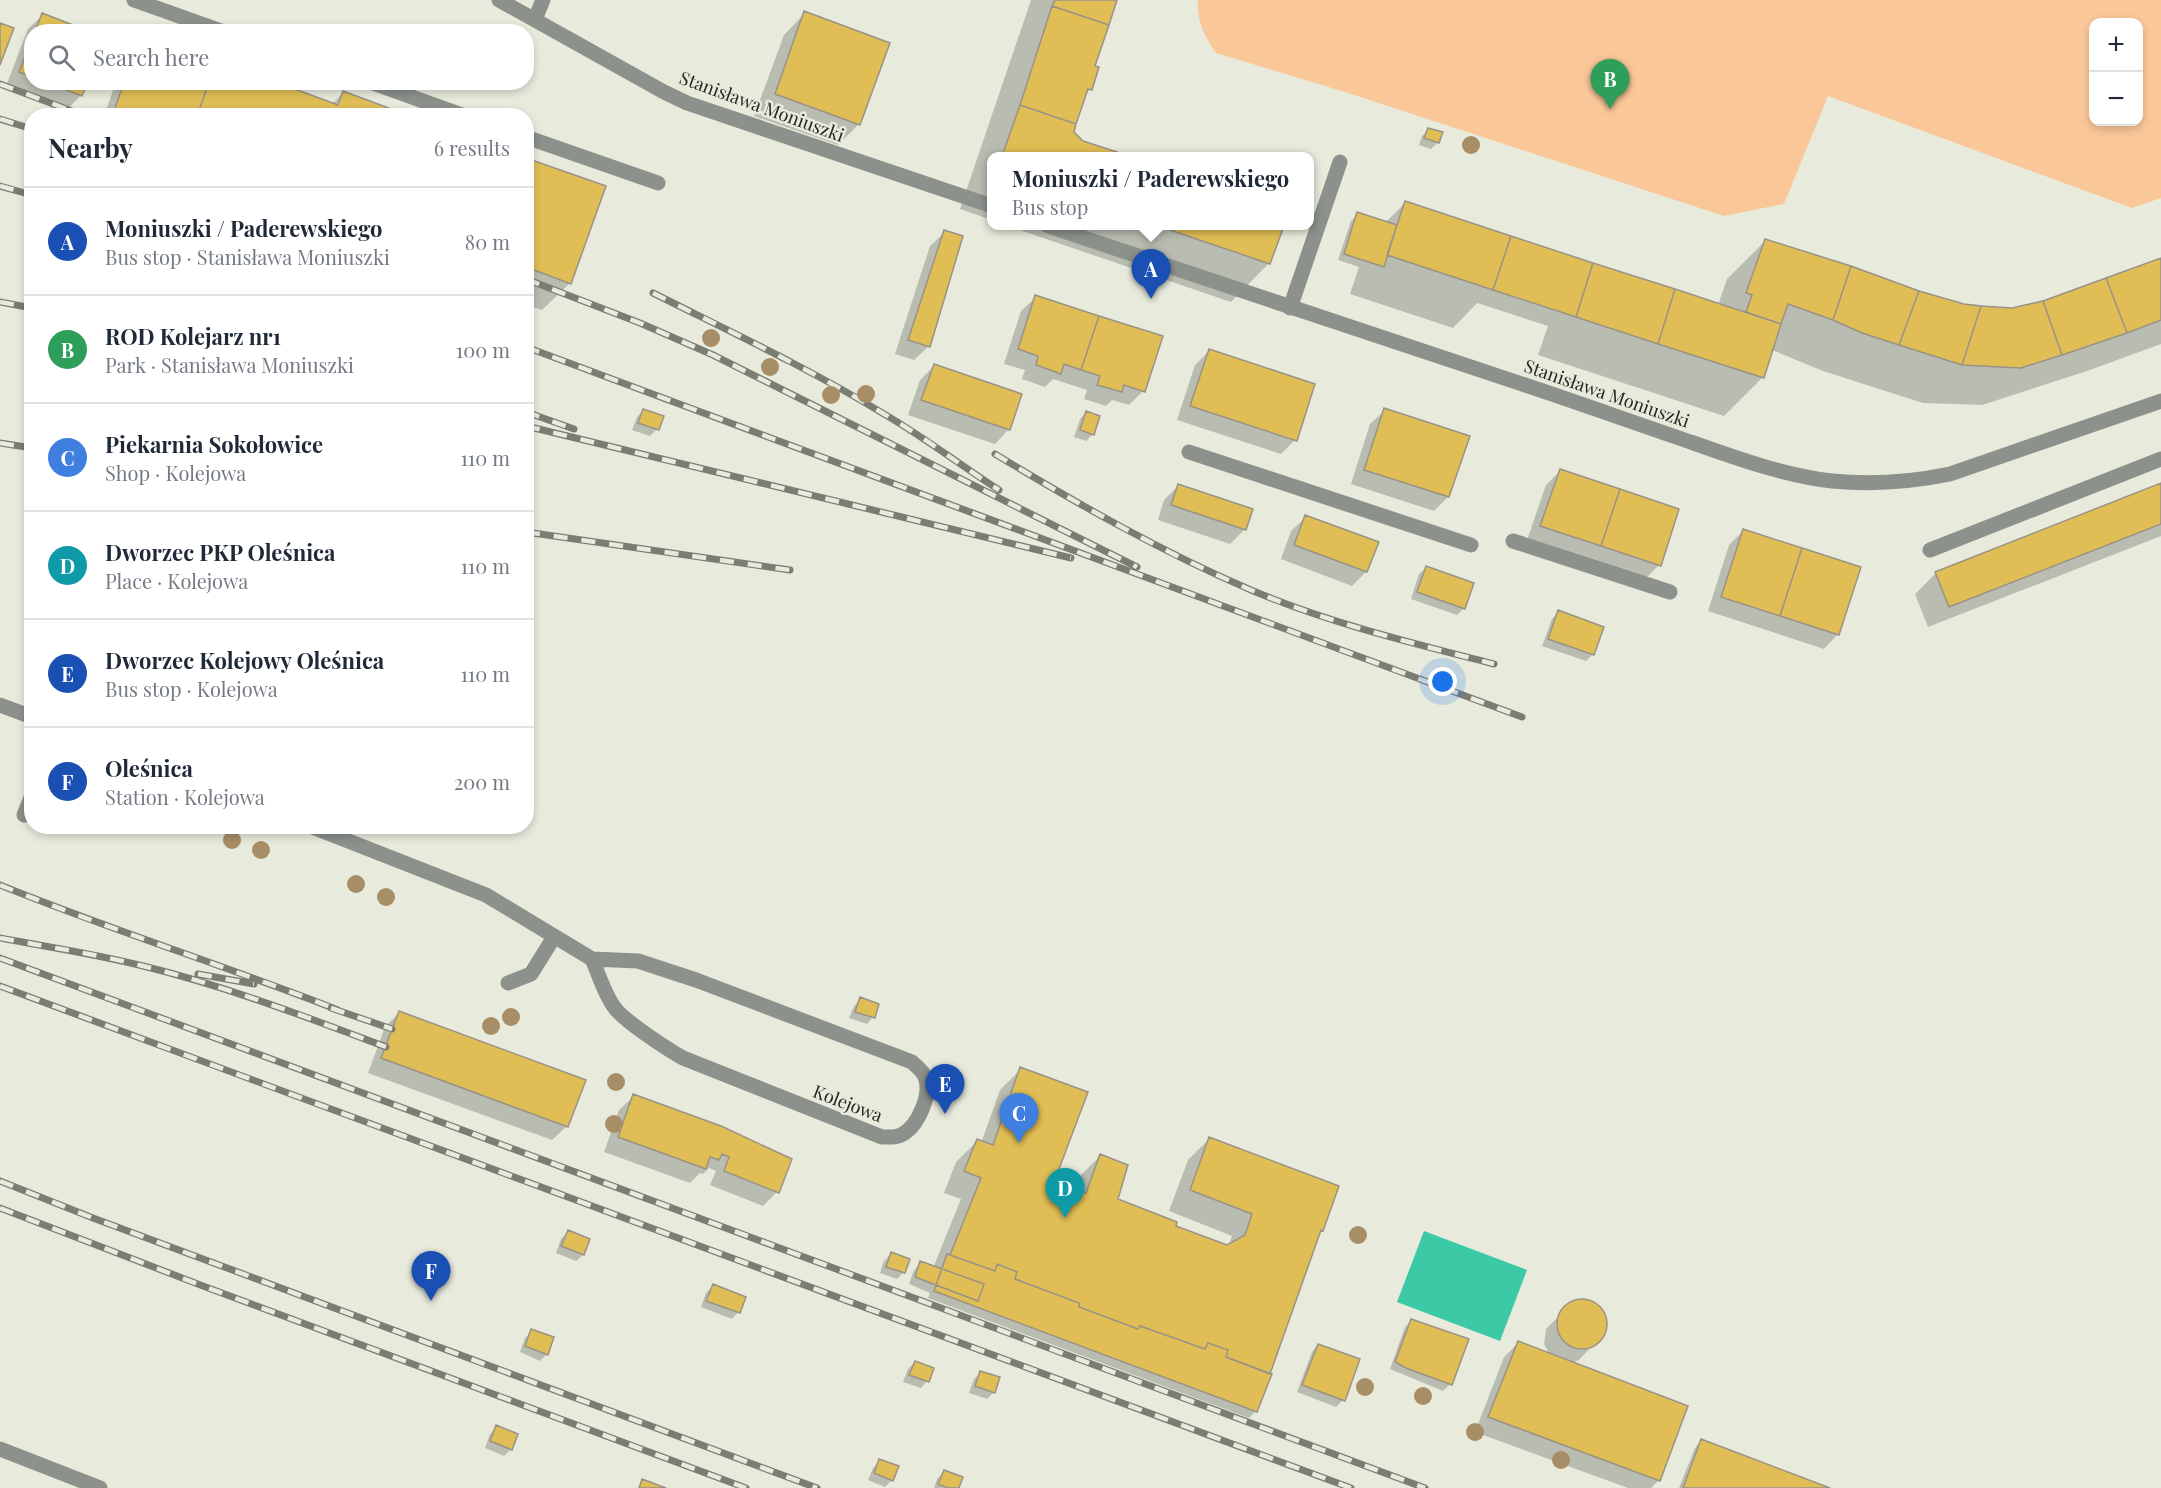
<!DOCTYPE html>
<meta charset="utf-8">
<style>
:root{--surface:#fff;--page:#f6f6f7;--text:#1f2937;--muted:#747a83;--line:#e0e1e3;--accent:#c34a9f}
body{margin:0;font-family:"Playfair Display",serif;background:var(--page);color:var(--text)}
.controls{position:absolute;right:18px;top:18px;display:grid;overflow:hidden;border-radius:12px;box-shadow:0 3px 9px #0003}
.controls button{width:54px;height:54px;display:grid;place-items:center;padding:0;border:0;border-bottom:2px solid var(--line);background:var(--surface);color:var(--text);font:30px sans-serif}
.you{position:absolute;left:1443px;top:682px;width:21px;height:21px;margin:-15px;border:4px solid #fff;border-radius:50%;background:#1a73e8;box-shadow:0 0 0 9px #1a73e833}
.badge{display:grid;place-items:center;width:39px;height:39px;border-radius:50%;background:var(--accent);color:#fff;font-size:20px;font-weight:700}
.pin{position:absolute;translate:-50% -50px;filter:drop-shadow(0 2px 3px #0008)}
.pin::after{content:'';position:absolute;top:32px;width:21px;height:18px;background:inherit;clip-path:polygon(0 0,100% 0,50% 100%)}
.popup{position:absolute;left:987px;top:152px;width:327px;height:78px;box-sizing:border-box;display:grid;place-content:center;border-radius:12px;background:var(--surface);filter:drop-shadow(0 2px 4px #0005);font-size:20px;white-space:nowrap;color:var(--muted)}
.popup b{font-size:22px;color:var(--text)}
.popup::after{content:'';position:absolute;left:50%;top:100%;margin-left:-12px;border:12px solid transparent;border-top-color:var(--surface)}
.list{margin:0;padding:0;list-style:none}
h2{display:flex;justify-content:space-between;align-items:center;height:78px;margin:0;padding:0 24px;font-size:26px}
h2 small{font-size:20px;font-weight:400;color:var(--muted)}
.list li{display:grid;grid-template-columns:39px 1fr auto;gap:18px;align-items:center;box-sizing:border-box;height:108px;padding:0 24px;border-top:2px solid var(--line)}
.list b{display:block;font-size:22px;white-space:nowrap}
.list p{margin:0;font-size:20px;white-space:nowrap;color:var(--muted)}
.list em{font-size:20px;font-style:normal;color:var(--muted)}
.icon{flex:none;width:33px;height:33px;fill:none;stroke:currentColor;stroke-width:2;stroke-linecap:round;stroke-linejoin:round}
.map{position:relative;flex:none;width:2161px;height:1488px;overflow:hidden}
.search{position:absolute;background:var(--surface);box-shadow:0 3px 9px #0003;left:24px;top:24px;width:510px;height:66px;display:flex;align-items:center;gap:15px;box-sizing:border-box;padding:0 21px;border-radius:24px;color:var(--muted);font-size:22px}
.panel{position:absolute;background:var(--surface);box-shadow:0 3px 9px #0003;left:24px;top:108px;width:510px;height:726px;border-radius:24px}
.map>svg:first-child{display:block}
.green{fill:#fac799;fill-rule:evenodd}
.water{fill:#3bc9a6}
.shadow{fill:#0003}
.building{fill:#e1be55;stroke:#989386;stroke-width:1.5}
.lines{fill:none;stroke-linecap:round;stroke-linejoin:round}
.service{stroke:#8c918c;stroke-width:15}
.minor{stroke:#8c918c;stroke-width:15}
.rail-casing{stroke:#7b7d74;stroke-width:7}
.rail{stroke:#e8ebdc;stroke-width:4.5;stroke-dasharray:14;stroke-linecap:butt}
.tree{fill:#a88e66}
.labels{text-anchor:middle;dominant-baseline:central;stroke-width:5;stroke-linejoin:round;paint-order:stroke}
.street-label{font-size:18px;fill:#262722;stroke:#e8ebdc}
</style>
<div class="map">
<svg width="2161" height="1488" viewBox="0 0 2161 1488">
<rect width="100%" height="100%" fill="#e8ebdc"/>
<!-- green -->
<path class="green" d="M1198,0h963v198l-29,10 -304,-112 -44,108 -60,12 -379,-124 -129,-39c-12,-17 -19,-32 -18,-53zM2094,22h44v100h-44z"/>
<!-- water -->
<path class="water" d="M1424,1231l103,39 -27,71 -103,-39z"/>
<!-- shadow -->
<path class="shadow" d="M1031,0h85l-22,67 -4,22 -6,6 -12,37 10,11 41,13h-131v64l-32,-11z
M805,13l54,111 -21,21 -84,-29 30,-81z
M43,15l44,17h-55v50h54l-5,13 -14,15 -61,-24 22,-57z
M116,82h156l60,22 11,-11 63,23h-302z
M1429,129l9,13 -7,7 -12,-4 3,-9z
M526,159l44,124 -28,27 -16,-5z
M1405,203l313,102 9,-26 39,-39 153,52 45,13 48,4 31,-6 118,-43v84l-74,27 -105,34 -59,-2 -100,-32 -51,-21 -9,27 -39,39 -186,-61 10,-29 -71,-23 -24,25 -103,-34 9,-27 -21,-7 13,-39 7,-7 27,9z
M1008,226h275l-14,37 -38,39z
M945,232l-16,114 -15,14 -19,-6 35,-108z
M1036,297l107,94 -14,14 -17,-5 -6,6 -22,-7 3,-9 -34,-11 -8,8 -23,-8 3,-9 -21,-6 17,-53z
M1209,351l86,89 -14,14 -104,-34 18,-55z
M934,366l75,63 -14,15 -87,-29 12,-35z
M643,410l19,7 -5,12 -7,7 -18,-6 5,-13z
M1385,410l83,27 -20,60 -14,14 -83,-27 19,-60z
M1086,412l7,22 -7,7 -12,-4 6,-18z
M1560,471l99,94 -14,14 -118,-39 19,-55z
M2161,485v51l-233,91 -13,-33 21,-21z
M1178,486l67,43 -15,15 -72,-24 6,-20z
M1306,517l71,26 -11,29 -14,14 -71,-27 10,-28z
M1743,531l95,103 -14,15 -116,-38 21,-66z
M1426,568l38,40 -7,7 -46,-16 8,-25z
M1558,612l44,16 -10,27 -6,6 -44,-15 10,-27z
M861,999l12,18 -6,7 -18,-6 5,-12z
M399,1013l168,113 -15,14 -184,-67 17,-46z
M1021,1069l44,117 9,4 5,-13 21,-21 16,44 58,27 54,20 4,-11 -63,-25 19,-51 21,-21 113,91 -4,3 -62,178 -7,7 -321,-120 2,-5 -21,-9 5,-14 7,-7 12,5 28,-69 -17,-6 12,-31 21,-21 4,2 19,-53z
M634,1096l86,31 57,65 -14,14 -53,-21 6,-14 -7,-3 -6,6 -3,-1 -10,10 -86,-31 15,-42z
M568,1232l20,8 -5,15 -7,6 -20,-8 5,-14z
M891,1254l13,18 -7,7 -17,-6 4,-12z
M713,1286l25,26 -6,7 -31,-12 5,-14z
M1585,1301l7,2 11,9 2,8 -2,14 -24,26 -8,3 88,117 -8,8h-23l-153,-56 29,-75 14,-14 32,12 -6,-11 2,-15 25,-25z
M1412,1320l38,64 -7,7 -53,-22 15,-42z
M532,1331l15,23 -7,7 -20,-9 5,-14z
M1318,1345l25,55 -7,7 -39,-15 15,-40z
M915,1362l12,19 -6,7 -18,-6 5,-13z
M981,1373l13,19 -7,7 -18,-6 5,-14z
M497,1427l14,22 -7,7 -19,-8 5,-14z
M1701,1441l125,47h-147l16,-40z
M880,1461l12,19 -7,7 -17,-7 5,-12z
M944,1472l13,16h-23l3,-9z"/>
<!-- building -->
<path class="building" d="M1055,0h62l-8,25 -57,-19z
M1052,6l57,19 -14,41 4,1 -7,23 -4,-1 -12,35 -56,-19z
M804,11l86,32 -30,82 -85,-31z
M42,13l49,19h-56z
M0,23l14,5 -14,37z
M32,40v37l-13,-5z
M46,82h42l-6,14z
M124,82h85l-12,34h-80l-4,-2z
M209,82h67l62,23 5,-14 67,25h-213z
M1020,105l56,19 -2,8 9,9 34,11 -2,4h-113z
M1428,128l15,4 -4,11 -15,-5z
M526,158l80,28 -35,98 -45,-17z
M1405,201l106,35 -18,54 -106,-35z
M1357,212l40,13 -13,42 -40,-13z
M1168,226h116l-14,38 -103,-35z
M944,230l19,6 -33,111 -22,-7z
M1511,236l82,27 -17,54 -83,-27z
M1765,239l86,27 -18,54 -45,-16 -7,20 -35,-12 6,-17 -6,-2z
M2161,258v62l-34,13 -21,-55z
M1593,263l82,26 -17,55 -82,-27z
M1851,266l68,25 -20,54 -37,-12 -29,-13z
M2106,278l21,55 -65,22 -19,-54z
M1675,289l106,35 -17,54 -106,-34z
M1919,291l45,13 17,2 -19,59 -63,-20z
M1035,295l64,21 -18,54 -17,-6 -3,10 -25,-9 2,-9 -20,-7z
M2043,301l19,54 -41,13 -59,-3 19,-59 31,2z
M1099,316l64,20 -18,56 -21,-7 -2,7 -25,-7 3,-9 -19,-6z
M1209,349l106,35 -18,57 -107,-35z
M934,364l88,30 -12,36 -89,-30z
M1384,408l86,28 -21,61 -85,-27z
M643,409l21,7 -5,14 -21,-7z
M1086,411l14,5 -6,19 -14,-5z
M1560,469l60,20 -19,57 -61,-20z
M2161,483v41l-212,83 -14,-35z
M1178,484l75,25 -7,21 -75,-25z
M1620,489l59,20 -18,57 -60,-20z
M1305,515l74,27 -12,30 -73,-27z
M1743,529l59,19 -22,68 -59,-19z
M1802,548l59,19 -22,68 -59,-19z
M1426,566l48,17 -9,26 -48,-17z
M1558,610l46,17 -10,28 -46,-16z
M860,997l19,7 -4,14 -20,-6z
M399,1011l187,69 -18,47 -187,-69z
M1020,1067l68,25 -29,77 7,16 20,8 14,-39 28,11 -10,34 59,23 -1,4 51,19 18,-10 7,-21 -62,-24 19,-53 130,49 -16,45 -2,-1 -51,144 -44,-17 2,-7 -20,-7 -3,6 -65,-23 -2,3 -59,-22v-4l-64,-24 2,-7 -20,-8 -2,7 -45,-16 31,-77 -17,-7 13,-32 16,6z
M633,1094l88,32 71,33 -13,34 -55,-22 5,-14 -7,-3 -3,6 -9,-3 -4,12 -88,-32z
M568,1230l22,9 -6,16 -23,-9z
M891,1252l19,7 -5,14 -19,-6z
M947,1254l48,17 2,-7 20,8 -2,7 64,24v4l59,22 2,-3 65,23 3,-6 20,7 -2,7 46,17 -15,38 -323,-121z
M920,1261l64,23 -6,17 -63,-24z
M713,1284l33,13 -6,16 -34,-12z
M1557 1324a25 25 0 1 1 50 0a25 25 0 1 1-50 0Z
M1411,1319l58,20 -17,46 -46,-17 -11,-6z
M531,1329l23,8 -6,18 -23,-9z
M1518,1341l170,65 -28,75 -172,-64z
M1318,1344l42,15 -15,42 -43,-16z
M915,1361l19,7 -5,14 -20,-7z
M980,1371l20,6 -5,16 -20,-7z
M496,1425l22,9 -6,16 -22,-9z
M1701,1439l129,49h-147z
M879,1459l20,7 -6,15 -19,-8z
M944,1470l19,7 -4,11h-11l-10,-4z
M642,1479l24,9h-27z"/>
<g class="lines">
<!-- service -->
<path class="service" d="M134,0l90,32
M535,19l8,-19
M370,82l95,34
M526,137l132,46
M1290,308l50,-146
M1189,452l282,93
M1513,541l157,51
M1930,550l231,-91
M24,815l8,-20
M508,983l23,-9 23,-37"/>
<!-- minor -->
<path class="minor" d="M499,0l165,92 23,11 305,103
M1048,226c155,53 311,105 468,156 55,18 110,38 166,57 48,17 99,36 150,42 40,4 79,1 118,-7l211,-73
M0,705l32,12
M310,826l176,69 106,64 46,2 58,19 216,82c5,5 11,9 13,15 7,17 -7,50 -24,58 -6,3 -13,2 -19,2l-199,-79c-16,-9 -59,-37 -69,-51 -10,-14 -15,-32 -22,-48
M0,1449l100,39"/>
<defs>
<path id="rail" d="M0,84l85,32
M0,119l32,10
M0,186l32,9
M526,279l114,44 73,32 424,212
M653,293c78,39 157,76 231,121 40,23 76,51 115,76
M0,302l32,6
M526,347l996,370
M526,412l48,17
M526,426l545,132
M0,443l32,5
M995,454c83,50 167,98 256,136 78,33 161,53 243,74
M526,532l264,38
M0,885c111,45 226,81 338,125
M0,938c48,9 96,16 143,28 83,20 163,51 243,81
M0,958l1425,530
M198,974l56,10
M0,986l1351,502
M331,1008l61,21
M0,1181l93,37 724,270
M0,1208l203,78 543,202"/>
</defs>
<!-- rail casing -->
<use href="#rail" class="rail-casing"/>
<!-- rail -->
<use href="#rail" class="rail"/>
</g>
<!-- trees -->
<g class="tree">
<circle cx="1471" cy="145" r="9"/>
<circle cx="711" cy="338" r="9"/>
<circle cx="770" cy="367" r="9"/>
<circle cx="866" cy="394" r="9"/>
<circle cx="831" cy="395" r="9"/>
<circle cx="232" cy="840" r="9"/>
<circle cx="261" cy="850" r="9"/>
<circle cx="356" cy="884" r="9"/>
<circle cx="386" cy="897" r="9"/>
<circle cx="511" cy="1017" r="9"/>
<circle cx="491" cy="1026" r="9"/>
<circle cx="616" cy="1082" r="9"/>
<circle cx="614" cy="1124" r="9"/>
<circle cx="1358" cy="1235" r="9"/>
<circle cx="1365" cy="1387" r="9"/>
<circle cx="1423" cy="1396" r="9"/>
<circle cx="1475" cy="1432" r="9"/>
<circle cx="1561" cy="1460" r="9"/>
</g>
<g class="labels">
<!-- street labels -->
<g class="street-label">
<text transform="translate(762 106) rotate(20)">Stanisława Moniuszki</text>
<text transform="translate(1607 393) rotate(19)">Stanisława Moniuszki</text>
<text transform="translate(848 1103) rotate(21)">Kolejowa</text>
</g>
</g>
</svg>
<div class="controls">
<button>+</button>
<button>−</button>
</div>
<div class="you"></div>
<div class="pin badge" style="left:1151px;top:299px;background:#1a4fb4">A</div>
<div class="popup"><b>Moniuszki / Paderewskiego</b>Bus stop</div>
<div class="pin badge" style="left:1610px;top:109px;background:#2e9e5b">B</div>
<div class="pin badge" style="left:1019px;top:1143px;background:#3f7fe0">C</div>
<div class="pin badge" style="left:1065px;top:1218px;background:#0f9aa8">D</div>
<div class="pin badge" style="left:945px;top:1114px;background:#1a4fb4">E</div>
<div class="pin badge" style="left:431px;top:1301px;background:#1a4fb4">F</div>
<div class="search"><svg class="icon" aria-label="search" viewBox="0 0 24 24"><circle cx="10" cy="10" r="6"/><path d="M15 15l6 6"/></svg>Search here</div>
<section class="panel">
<h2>Nearby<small>6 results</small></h2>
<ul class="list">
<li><span class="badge" style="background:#1a4fb4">A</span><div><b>Moniuszki / Paderewskiego</b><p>Bus stop · Stanisława Moniuszki</p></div><em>80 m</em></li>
<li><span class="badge" style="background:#2e9e5b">B</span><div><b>ROD Kolejarz nr1</b><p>Park · Stanisława Moniuszki</p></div><em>100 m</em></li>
<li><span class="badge" style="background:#3f7fe0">C</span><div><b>Piekarnia Sokołowice</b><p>Shop · Kolejowa</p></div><em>110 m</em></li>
<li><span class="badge" style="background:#0f9aa8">D</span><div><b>Dworzec PKP Oleśnica</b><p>Place · Kolejowa</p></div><em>110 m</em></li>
<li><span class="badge" style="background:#1a4fb4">E</span><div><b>Dworzec Kolejowy Oleśnica</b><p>Bus stop · Kolejowa</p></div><em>110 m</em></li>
<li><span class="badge" style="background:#1a4fb4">F</span><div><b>Oleśnica</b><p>Station · Kolejowa</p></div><em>200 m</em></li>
</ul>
</section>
</div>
